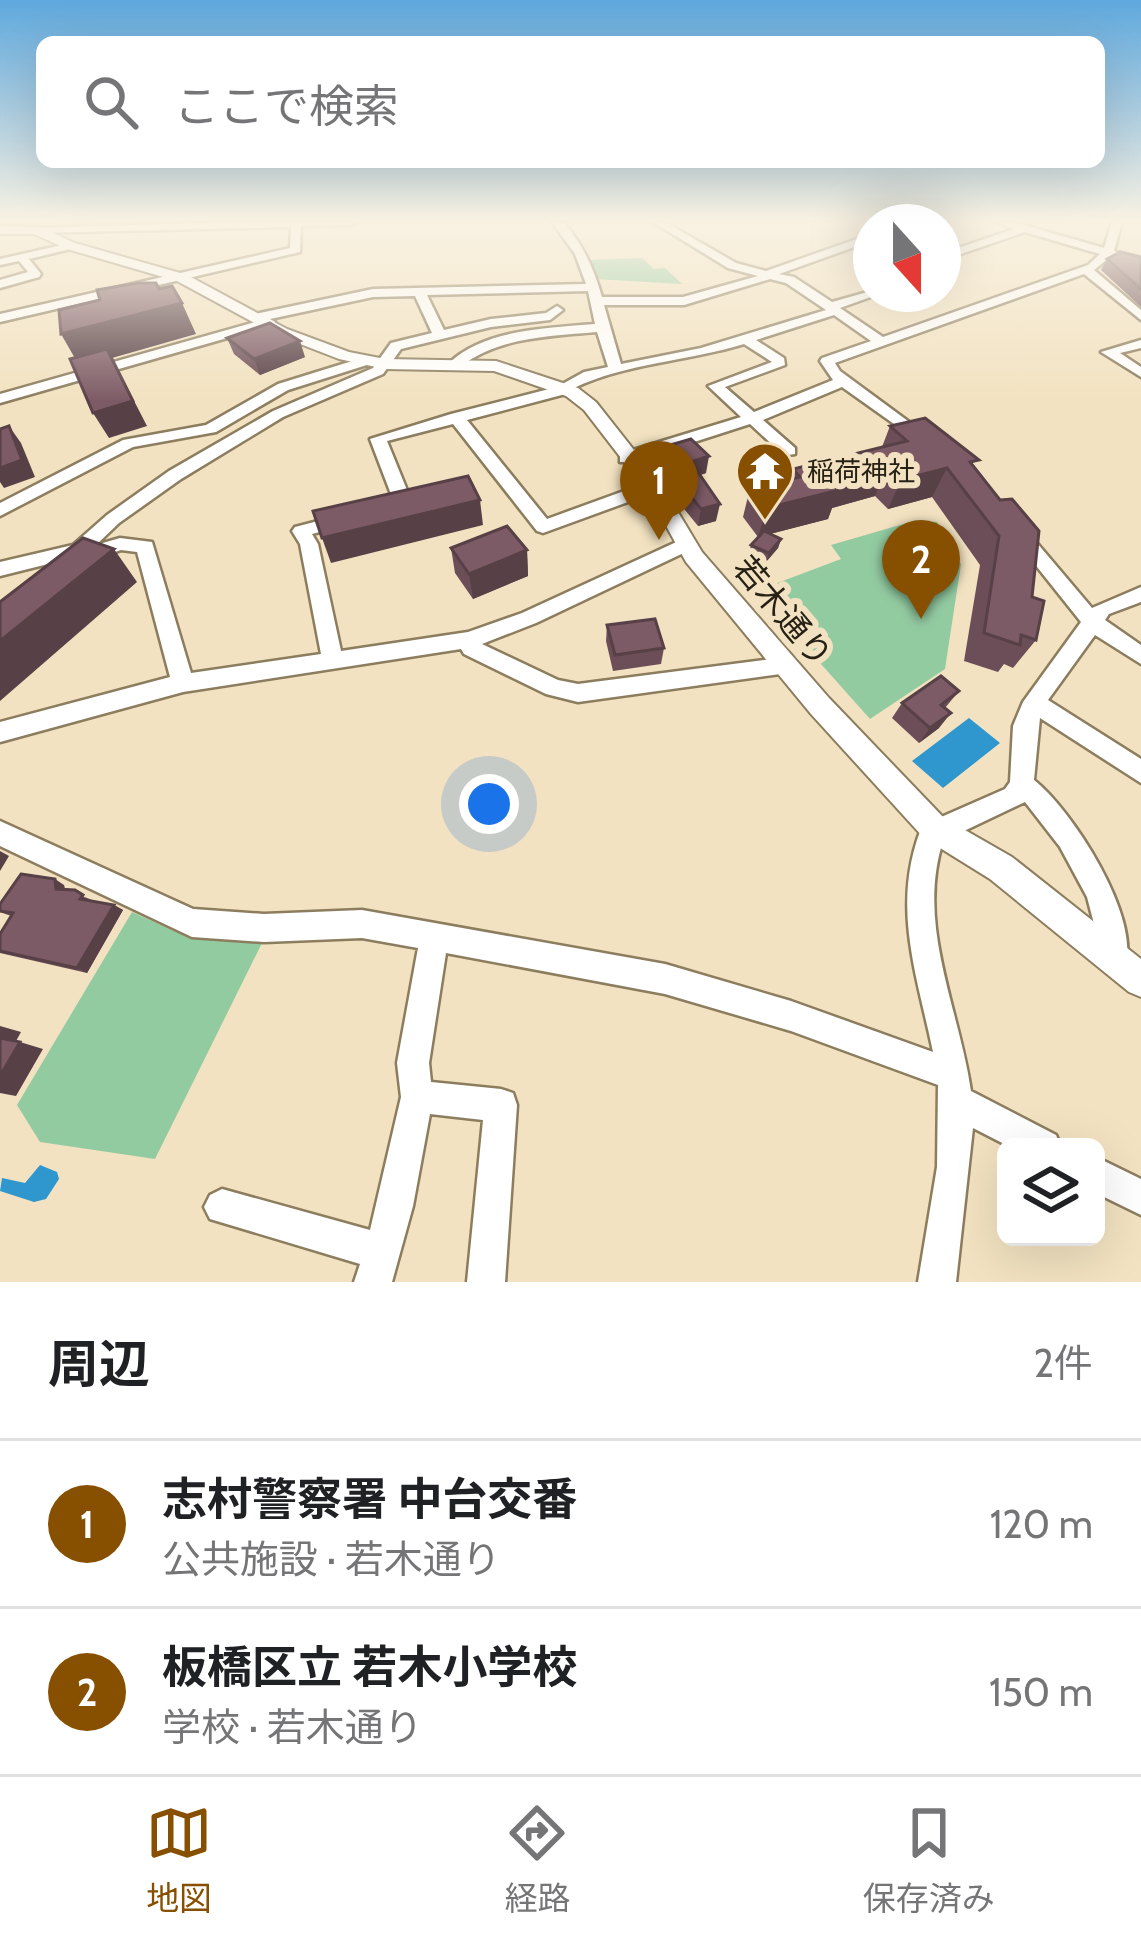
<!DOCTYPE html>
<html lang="ja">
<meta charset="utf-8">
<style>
:root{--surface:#fff;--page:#f2f2f2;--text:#202124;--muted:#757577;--line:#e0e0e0;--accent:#875000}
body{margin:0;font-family:Cabin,"Noto Sans JP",sans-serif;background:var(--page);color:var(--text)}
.controls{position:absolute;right:36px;bottom:36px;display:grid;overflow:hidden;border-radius:18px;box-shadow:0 12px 48px #0002}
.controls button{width:108px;height:108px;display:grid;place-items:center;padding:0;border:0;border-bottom:3px solid var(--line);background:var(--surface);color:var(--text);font:60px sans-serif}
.compass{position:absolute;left:853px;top:204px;width:108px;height:108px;border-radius:50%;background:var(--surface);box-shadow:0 12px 48px #0002;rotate:159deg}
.you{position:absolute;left:489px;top:804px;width:42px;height:42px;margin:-30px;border:9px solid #fff;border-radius:50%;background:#1a73e8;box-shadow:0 0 0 18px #1a73e833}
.badge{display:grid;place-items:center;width:78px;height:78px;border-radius:50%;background:var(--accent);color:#fff;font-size:39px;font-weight:700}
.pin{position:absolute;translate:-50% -99px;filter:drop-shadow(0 3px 6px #0008)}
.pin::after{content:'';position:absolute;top:63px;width:42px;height:36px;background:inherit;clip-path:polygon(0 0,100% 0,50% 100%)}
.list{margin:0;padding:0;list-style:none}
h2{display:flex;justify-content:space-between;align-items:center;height:156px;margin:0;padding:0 48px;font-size:51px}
h2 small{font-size:39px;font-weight:400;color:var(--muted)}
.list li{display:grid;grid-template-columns:78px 1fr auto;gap:36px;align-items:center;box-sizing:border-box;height:168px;padding:0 48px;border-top:3px solid var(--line)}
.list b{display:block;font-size:45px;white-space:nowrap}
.list p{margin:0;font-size:39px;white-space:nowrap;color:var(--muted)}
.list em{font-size:39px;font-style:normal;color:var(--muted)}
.icon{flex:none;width:66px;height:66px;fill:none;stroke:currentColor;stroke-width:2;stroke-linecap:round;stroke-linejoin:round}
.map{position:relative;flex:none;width:1141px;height:1282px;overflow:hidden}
.search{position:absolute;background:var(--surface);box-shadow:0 12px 48px #0002;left:36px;right:36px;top:36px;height:132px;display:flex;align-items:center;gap:30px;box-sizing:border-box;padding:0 42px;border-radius:18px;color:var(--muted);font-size:45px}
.sheet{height:492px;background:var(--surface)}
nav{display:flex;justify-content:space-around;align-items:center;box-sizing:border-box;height:168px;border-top:3px solid var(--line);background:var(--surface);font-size:33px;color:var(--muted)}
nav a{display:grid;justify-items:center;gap:6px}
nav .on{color:var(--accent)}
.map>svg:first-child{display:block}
.green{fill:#93cba1}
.water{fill:#2f97cd}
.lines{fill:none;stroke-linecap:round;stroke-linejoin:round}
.minor-casing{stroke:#8c7d5f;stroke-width:5}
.tertiary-casing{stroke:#8c7d5f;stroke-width:4}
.minor{fill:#fff;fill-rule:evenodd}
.tertiary{fill:#fff;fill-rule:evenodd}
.wall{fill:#6c4e58}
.shaded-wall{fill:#584047}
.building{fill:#7d5b66;stroke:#584047;stroke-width:3}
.labels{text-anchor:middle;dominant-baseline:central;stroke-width:12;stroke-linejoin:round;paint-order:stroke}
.far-poi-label{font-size:27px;fill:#272115;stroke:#f2e2c1;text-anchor:start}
.street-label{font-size:33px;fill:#272115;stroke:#f2e2c1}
</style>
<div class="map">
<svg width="1141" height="1282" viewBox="0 0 1141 1282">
<rect width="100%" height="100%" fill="#f2e2c1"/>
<!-- green -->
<path class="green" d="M642,258l12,11 11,-1 17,16 -87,-5 -5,-19z
M917,520l20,2 24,42 -16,105 -75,50 -114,-128 85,-32 -10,-14z
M132,912l58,26 72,5 -107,216 -115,-17 -23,-37z"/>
<!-- water -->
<path class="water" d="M969,718l31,25 -57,45 -31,-27z
M40,1165l17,7 2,7 -13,20 -12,3 -34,-11 2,-13 23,5z"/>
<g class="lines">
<defs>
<path id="minor" d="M234,222h121l-5,3 -49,1 -1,26 -300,70v-8l290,-66 1,-21 -255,6 -4,-5z
M552,222h11c20,22 31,47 39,75h81l75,-21 -30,-8 -75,-46h12l71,41 30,8 105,-37v7l-92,33 15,3 38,25 39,-11v3h8l-39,14 43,29 205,-72 12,-11 -75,-22 -82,28v-7l71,-24 -17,-7h16l91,26 8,-26h10l-8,29 27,7v7l-31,-8 -16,13 47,40v10l-57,-46 -249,89 5,8 91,67v6l-6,2 -83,-59 -79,33 32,28v6l-22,3 -2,-3 6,-5 -27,-25 -118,38h-12v-8l121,-37 -33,-31 64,-24 -28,-18c-55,17 -118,19 -170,44l-1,4 -106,28 80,99 99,-36h12l3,4 -3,4 -115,42 -6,-2 -84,-107 -66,17 26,64 -14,7h-12v-8l7,-2 -24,-63 81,-25 106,-27 27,-15 24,-5 -11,-35c-46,4 -98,5 -136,34l-12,-3c36,-34 99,-35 146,-39l-7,-33 -161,4 17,35 47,-11 55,-6 11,-7 6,4 -13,10 -59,7 -90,22 -18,25 -100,43 -102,62 -62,44 -23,22 24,-7 32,4 39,131 130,-19 -21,-110 -8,-13 3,-4 50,-13 6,2 3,4 -3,4 -39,10 6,10 23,107 127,-19 54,-19 163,-75 7,1 2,5 -2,5 -156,74 -54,21 76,36 20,4 209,-27 8,3 3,6 -3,6 -217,30 -32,-8 -82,-40 -3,-5 -278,43 -183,50v-20l170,-45 -33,-125 -16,-2 -52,17 -9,-6 -60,15v-14l73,-17 34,-30 62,-44 104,-60 100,-43 18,-25 41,-10 -17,-37 -42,1 -103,22 5,3 -2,3 -273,78v-9l259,-73 -5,-4 1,-3 118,-25 213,-5 -11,-30zM770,279l16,4 40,27 -125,38 -80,16 -17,-59h80zM834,315l37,26 -49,17 -2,3 13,19 -79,32 -29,-25 60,-22 -1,-7 -28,-18z
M71,243l4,1v4l-46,11 12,15 -2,3 -39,11v-8l28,-8 -9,-11 -19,4v-6z
M1141,340v8l-21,5 21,14v10l-40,-25z
M365,357l7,4 -2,3 -82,26 -72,42 -83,15 -133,69v-13l123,-63 83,-15 72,-41z
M1020,528l6,2 66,78 49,-21v15l-32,12 -4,6 36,25v19l-46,-29 -47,65 93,59v24l-101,-65 -6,62c38,30 107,137 91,186l-10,4 -10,-4 -18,-69 -27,-50 -35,-45 -82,39c-27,84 16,167 28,250l85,44 5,12h-51l-37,-19 -17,154h-38l19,-115 1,-82 -147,-54 -126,-37 -219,-41 -17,110 2,19 70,7 12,4 4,12 -12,177h-38l16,-162 -53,-6 -17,92 -21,76h-38l6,-18 -150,-45 -6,-12 6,-12 12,-6 148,41 31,-133 -4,-34 21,-115 -56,-10 -98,4 -72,-5 -192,-91v-25l193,88 71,5 98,-4 303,54 126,37 142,51c-17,-82 -44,-151 -8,-233l14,-1 66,-29 5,-7 3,-56 10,-24 58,-80 -67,-84 -3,-4z
M1096,1157l45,22v36l-45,-22z"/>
<path id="tertiary" d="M0,226l40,1 35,16 112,32 100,54 62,23 36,7 111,2 82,27 18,14 67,85 39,65 127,146 115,120 68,39 129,102v38l-12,-5 -139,-113 -66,-41 -113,-124 -125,-152 -38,-69 -64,-83 -18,-14 -72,-25 -109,-2 -46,-10 -62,-24 -100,-54 -110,-32 -33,-15h-34z"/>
</defs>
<!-- minor casing -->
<use href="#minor" class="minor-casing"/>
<!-- tertiary casing -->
<use href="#tertiary" class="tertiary-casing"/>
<!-- minor -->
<use href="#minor" class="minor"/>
<!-- tertiary -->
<use href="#tertiary" class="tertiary"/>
</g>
<!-- wall -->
<path class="wall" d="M1141,257v50l-40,-37 6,-11z
M227,338l78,19 -45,18 -26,-21z
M890,426l84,42 58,129 4,43 -23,28 -9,-4 -6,8 -34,-11 16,-96 -48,-68 -44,12 -13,-13 -43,12 -4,11 -58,15 11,5 -3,9 -12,14 -17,-9 2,-8 7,-8 -15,-20 7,-29 39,-9 4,-10 89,-22z
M657,449l49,24 -6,2 16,46 -18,5 -26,-32 1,-8 -18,-20z
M451,548l76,2 1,26 -55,23 -18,-26z
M607,625l57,23 -3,16 -48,7 -7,-30z
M959,691l-14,17 -6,20 -20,15 -27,-25 10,-15z
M64,885l1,4 27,11 22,5 9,5 -36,63 -87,-20v-19l11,-18 -11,-4v-8z"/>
<!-- shaded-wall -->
<path class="shaded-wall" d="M182,303l14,31 -84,24 35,68 -38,12 -16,-25 -13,-46 -19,-33z
M300,341l5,16 -45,18 -6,-16z
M9,426l12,17 14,34 -31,11 -4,-6v-14z
M709,456l-3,17 -17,6 2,-17z
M888,467l-13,29 -43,12 -4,11 -70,18 9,-29 64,-26z
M947,468l-15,29 -44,12 13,-29z
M480,500l3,25 -152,38 -9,-25z
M720,504l-4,17 -18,5 3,-17z
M781,539l-3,9 -12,14 3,-9z
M114,549l23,33 -137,119v-60z
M527,550l1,26 -55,23 -4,-25z
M951,713l-12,15 -20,15 11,-15z
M0,851l9,5 -9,15z
M55,879l9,6 1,9 -9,-5z
M114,905l9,5 -36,63 -10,-5z
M0,1026l21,6 -6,11 -15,-4z
M20,1042l23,7 -27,47 -16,-3v-17z"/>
<!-- building -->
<path class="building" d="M1120,252l21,5v32l-34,-30z
M138,283h18l3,6 13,-3 10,17 -121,31 -2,-24 41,-10 -3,-10z
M270,323l30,18 -46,18 -27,-21z
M107,349l26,52 -40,12 -23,-54z
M925,418l54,42 -9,2 30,38 12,-1 27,32 -7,66 12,4 -8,39 -15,-5 -1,10 -36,-12 15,-97 -52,-68 -46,12 -13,-13 -57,15 8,8 -72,18 -17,-20 50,-11 -7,-8 114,-28 -17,-15z
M9,426l13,34 -22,8v-39z
M691,439l18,17 -18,6 29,42 -19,5 -26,-32 7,-2 -25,-26z
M468,476l12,24 -158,38 -9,-27z
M507,526l20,24 -58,24 -18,-26z
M764,531l17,8 -12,14 -18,-8z
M83,538l31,11 -114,92v-39z
M655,619l9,29 -49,7 -8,-30z
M941,676l18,15 -18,14 10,8 -21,15 -28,-25z
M21,874l34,5 1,10 19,1 8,5 -3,4 34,6 -37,63 -77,-17v-17l13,-21 -13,-2v-7z
M0,1038l20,4 -20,34z"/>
<!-- sky -->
<linearGradient id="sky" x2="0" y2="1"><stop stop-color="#5ea8dd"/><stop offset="0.55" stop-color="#f9f2e3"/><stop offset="1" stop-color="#f9f2e3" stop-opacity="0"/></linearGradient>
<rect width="1141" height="401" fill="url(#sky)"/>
<!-- icons -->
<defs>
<symbol id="temple-pin" viewBox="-11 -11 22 30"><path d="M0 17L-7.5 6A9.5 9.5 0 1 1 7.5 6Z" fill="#875000" stroke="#f2e2c1"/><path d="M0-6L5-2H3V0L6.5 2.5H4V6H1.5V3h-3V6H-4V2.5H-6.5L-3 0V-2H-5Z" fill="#fff"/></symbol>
</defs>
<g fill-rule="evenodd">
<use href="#temple-pin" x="732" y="438" width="66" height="90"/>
</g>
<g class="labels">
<!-- far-poi labels -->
<g class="far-poi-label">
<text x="807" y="471">稲荷神社</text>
</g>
<!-- street labels -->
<g class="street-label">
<text transform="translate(783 611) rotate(50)">若木通り</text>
</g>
</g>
</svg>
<div class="controls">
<button><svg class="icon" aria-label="layers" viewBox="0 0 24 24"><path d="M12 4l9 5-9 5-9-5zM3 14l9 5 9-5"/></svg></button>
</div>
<svg class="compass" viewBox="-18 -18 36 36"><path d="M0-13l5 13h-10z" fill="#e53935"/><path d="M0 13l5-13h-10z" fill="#757577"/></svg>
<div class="you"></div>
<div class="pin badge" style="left:659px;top:540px">1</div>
<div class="pin badge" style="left:921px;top:619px">2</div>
<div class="search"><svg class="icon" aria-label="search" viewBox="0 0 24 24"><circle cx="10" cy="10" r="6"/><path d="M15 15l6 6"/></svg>ここで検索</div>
</div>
<section class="sheet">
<h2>周辺<small>2件</small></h2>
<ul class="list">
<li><span class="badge">1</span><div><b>志村警察署 中台交番</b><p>公共施設 · 若木通り</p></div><em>120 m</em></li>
<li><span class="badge">2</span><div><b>板橋区立 若木小学校</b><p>学校 · 若木通り</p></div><em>150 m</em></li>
</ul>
</section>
<nav>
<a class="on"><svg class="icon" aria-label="map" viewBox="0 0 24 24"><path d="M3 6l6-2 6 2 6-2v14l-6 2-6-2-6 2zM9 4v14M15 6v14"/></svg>地図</a>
<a><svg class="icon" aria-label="directions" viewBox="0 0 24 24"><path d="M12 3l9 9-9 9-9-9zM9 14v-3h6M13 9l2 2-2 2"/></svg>経路</a>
<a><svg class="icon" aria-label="saved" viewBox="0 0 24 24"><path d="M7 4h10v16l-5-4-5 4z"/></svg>保存済み</a>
</nav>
